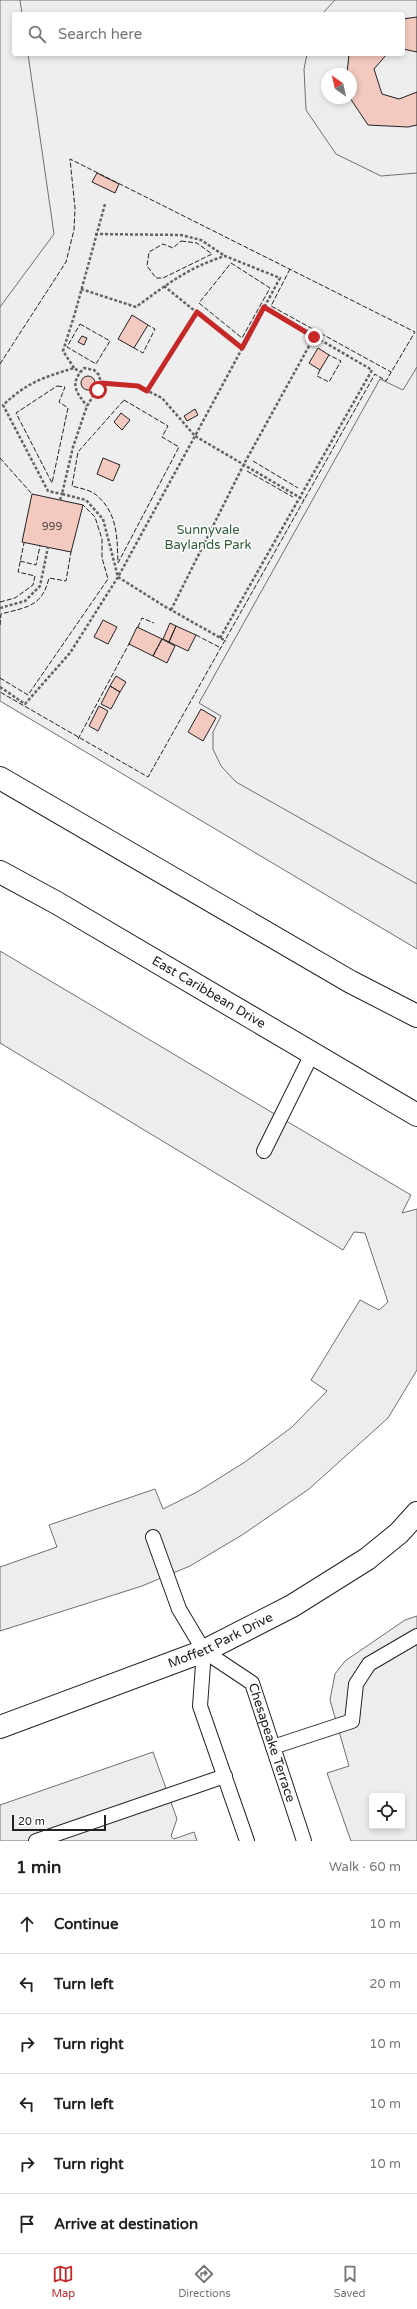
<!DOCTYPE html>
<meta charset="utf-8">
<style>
:root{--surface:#fff;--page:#f2f2f2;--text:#222;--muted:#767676;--line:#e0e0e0;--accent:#c62828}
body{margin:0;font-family:"Varela Round",sans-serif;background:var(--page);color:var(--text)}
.controls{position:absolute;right:12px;bottom:12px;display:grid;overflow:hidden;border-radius:4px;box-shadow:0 2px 6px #0003}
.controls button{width:36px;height:36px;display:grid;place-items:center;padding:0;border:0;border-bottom:1px solid var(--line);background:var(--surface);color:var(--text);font:20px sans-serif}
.compass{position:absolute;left:321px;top:68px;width:36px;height:36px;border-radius:50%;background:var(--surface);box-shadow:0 2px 6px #0003;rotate:326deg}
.scale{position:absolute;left:12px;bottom:10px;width:94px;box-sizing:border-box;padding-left:4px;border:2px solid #222;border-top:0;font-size:11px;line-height:14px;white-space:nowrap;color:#222;-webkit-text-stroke:3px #fff;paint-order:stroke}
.stop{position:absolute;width:12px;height:12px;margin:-9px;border:3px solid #c62828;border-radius:50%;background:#fff}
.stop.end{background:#c62828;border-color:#fff;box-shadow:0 1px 4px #0008}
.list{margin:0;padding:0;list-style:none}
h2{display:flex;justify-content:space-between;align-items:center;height:52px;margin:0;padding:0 16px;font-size:17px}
h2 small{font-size:13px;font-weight:400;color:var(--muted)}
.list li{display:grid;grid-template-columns:26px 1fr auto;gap:12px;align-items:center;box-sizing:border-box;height:60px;padding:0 16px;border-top:1px solid var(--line)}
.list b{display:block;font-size:15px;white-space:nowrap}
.list em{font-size:13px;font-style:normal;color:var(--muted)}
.icon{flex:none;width:22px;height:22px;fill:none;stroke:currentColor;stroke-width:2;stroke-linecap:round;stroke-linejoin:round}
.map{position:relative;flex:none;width:417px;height:1841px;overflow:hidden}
.search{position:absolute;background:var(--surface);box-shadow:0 2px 6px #0003;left:12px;right:12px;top:12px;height:44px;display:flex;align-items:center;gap:10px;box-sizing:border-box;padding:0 14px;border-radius:4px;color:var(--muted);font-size:15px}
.sheet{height:412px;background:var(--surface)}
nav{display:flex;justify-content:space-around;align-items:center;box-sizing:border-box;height:56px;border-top:1px solid var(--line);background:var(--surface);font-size:11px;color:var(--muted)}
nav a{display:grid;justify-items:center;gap:2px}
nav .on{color:var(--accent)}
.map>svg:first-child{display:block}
.green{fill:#eee;stroke:#6f6f6f;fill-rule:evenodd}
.parking{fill:#ededed;stroke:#6f6f6f;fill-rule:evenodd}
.building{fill:#f3c9c0;stroke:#222}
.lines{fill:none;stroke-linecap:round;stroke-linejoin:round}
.service-casing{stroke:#222;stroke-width:16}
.tertiary-casing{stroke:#222;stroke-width:24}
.primary-casing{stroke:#222;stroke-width:24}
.path{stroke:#646464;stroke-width:2.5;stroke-dasharray:3 2;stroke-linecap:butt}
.service{stroke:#fff;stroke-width:14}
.tertiary{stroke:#fff;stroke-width:22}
.primary{stroke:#fff;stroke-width:22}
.fence{stroke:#222;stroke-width:1;stroke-dasharray:5 2;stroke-linecap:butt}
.route{stroke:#c62828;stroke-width:5}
.labels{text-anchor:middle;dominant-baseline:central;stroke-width:3;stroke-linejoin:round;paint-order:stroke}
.number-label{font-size:11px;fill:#564c4a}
.park-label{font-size:13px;fill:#2f5e38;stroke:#fff}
.street-label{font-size:13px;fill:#222;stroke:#fff}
</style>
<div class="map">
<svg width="417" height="1841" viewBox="0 0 417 1841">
<rect width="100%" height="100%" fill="#fff"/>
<!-- green -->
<path class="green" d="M0,0h417v949l-417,-248zM14,14h389v40h-389zM327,74h24v24h-24z"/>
<!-- parking -->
<path class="parking" d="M0,0h20l2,14h-8v40h14l26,180 -54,73z
M335,0h82v173l-36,3 -45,-22 -30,-44 -2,-41 3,-15h96v-40h-81zM327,74h24v24h-24z
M417,367v517l-181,-102 -15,-16 -8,-17v-17l8,-16 -22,-13 181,-324 23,11z
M0,951l411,244 -9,18 15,-4v161l-29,48 -79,71 -67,46 -52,31 -48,20 -142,45v-64l57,-20 -8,-22 106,-36 8,20 34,-17 48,-30 47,-35 35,-36 -16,-11 49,-80 19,10 9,-8 -23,-69 -11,-1 -11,18 -343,-207z
M417,1616v225h-66l-24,-68 22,-7 -19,-66 5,-26 10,-13 60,-41zM372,1796h30v30h-30z
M153,1752l24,67 -6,17 3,3 20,-7 3,9h-197v-36z"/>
<!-- building -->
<path class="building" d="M417,17v35l-14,-3v-30z
M349,54h38l-13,15 8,25 17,5 18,-7v33l-9,2 -40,-2 -18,-27 1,-24h-4z
M97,173l22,11 -4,9 -23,-11z
M132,315l16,10 -14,23 -16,-9z
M82,336l5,2 -3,7 -6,-3z
M318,348l11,7 -9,15 -11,-7z
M81 383a7 7 0 1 1 14 0a7 7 0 1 1-14 0Z
M195,409l3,6 -11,6 -3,-5z
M121,413l9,7 -8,10 -8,-8z
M103,458l17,7 -7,16 -16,-7z
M32,494l51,11 -12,47 -49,-10z
M103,620l14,7 -9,17 -14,-7z
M170,623l6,3 -7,16 -6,-3z
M176,626l20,9 -8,16 -19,-9z
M137,627l25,12 -9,17 -24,-12z
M162,639l13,7 -8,17 -14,-7z
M116,676l10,6 -6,10 -10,-6z
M110,686l10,6 -9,17 -10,-5z
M99,706l9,5 -10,20 -9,-5z
M201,709l15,9 -13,23 -15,-9z"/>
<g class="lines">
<defs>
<g id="service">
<path d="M264,1151l48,-97"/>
<path id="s1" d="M153,1537l26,72 25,42 48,32 52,158"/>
<path d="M204,1651l-4,55 47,135"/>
<path d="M273,1747l79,-26 4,-37 13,-20 48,-28"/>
<path d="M36,1841l189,-65"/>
</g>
<g id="tertiary">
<path id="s2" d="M0,1727l204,-76 88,-45 75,-47 32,-26 18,-20"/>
</g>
<g id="primary">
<path d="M0,778l351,204 66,34"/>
<path id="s3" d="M0,872l57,31 360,212"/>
</g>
</defs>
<!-- service casing -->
<use href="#service" class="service-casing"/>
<!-- tertiary casing -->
<use href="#tertiary" class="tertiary-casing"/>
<!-- primary casing -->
<use href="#primary" class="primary-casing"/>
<!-- path -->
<path class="path" d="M95,234l86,1 20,5 24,16
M164,286l78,63
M81,289l55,18c30,-22 53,-40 89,-51l55,22 -85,158 109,64
M74,368l-11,-17 12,-38 30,-109
M101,383l37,3 24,12 33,38 -77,141 46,29 62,35
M147,391l50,-79
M60,500l2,-6 -14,-3 -45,-86c25,-23 39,-27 71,-37l6,4
M0,608l25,-7 15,-15 8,-39
M171,610l73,-146 70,-127
M220,638l152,-268 -108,-63
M0,687l25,17 45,-51 48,-76 -15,-58 -17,-19 -24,-6 11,-47 14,-41 14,-23 -2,-8 -5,-5 -10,-2c-15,16 -8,24 3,38"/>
<!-- service -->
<use href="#service" class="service"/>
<!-- tertiary -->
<use href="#tertiary" class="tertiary"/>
<!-- primary -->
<use href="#primary" class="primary"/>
<!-- fence -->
<path class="fence" d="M181,241l16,2 15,11 -49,24h-7l-9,-12 2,-14 14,-8 10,4z
M231,263l39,25 -28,50 -43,-35z
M290,269l-19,37 120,66
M80,324l30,17 -14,23 -29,-17z
M134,348l9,5 12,-24 -7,-4
M0,364l66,-102 8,-32 1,-22 -5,-49 345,173 -29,49 -11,-7 -227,403 -148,-85
M320,370l-3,6 12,6 12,-21 -12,-6
M57,386l8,1 -6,15 9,6 -16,75 -36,-70z
M124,400l44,26 -6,11 17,10 -61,116c-1,-26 0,-51 -23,-69 -5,-4 -16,-6 -23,-8l6,-34z
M0,458l32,36
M253,461l45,27
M247,471l46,26
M20,561l16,4 4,-19
M0,602l15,-4 18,-13 2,-9 -17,-4 6,-29
M0,625l1,-11c26,-7 41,-7 48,-36l17,3 5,-29
M138,627l4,-9 12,5
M196,635l25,13
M0,678l28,17 80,-116 -6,-21v-19l-7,-22 -12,-12
M78,739l52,-97"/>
</g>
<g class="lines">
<!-- route -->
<path class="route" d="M98,390l3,-7 37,3 9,5 50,-79 45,36 22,-41 50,30"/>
</g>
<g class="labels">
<!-- number labels -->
<g class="number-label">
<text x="52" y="526">999</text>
</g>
<!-- park labels -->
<g class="park-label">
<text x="208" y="530">Sunnyvale<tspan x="208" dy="15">Baylands Park</tspan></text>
</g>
<!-- street labels -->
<g class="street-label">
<text stroke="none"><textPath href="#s3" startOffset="241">East Caribbean Drive</textPath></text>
<text stroke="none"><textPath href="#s2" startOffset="237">Moffett Park Drive</textPath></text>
<text stroke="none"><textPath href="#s1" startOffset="246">Chesapeake Terrace</textPath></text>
</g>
</g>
</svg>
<div class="controls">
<button><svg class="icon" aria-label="locate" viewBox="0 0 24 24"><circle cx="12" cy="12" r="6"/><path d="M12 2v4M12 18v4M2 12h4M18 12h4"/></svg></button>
</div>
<svg class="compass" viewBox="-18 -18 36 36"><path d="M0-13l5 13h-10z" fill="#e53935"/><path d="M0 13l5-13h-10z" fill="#767676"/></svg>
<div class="scale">20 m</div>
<div class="stop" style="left:98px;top:390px"></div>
<div class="stop end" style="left:314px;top:337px"></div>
<div class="search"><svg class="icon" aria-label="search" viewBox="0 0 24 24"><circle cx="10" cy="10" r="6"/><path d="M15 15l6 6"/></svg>Search here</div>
</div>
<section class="sheet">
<h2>1 min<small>Walk · 60 m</small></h2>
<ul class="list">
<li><svg class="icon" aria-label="ahead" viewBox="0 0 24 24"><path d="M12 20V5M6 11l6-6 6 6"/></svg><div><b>Continue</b></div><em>10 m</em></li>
<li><svg class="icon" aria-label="left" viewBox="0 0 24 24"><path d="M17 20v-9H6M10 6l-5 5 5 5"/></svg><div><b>Turn left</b></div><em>20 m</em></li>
<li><svg class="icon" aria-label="right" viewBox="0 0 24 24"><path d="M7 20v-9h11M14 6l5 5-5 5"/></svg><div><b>Turn right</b></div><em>10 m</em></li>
<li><svg class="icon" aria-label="left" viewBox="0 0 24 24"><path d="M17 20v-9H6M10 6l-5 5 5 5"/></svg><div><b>Turn left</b></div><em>10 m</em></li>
<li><svg class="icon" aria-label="right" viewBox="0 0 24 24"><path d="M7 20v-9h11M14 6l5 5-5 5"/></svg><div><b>Turn right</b></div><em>10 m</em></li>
<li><svg class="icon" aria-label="arrive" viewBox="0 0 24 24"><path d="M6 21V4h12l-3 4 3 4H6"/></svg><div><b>Arrive at destination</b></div></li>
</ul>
</section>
<nav>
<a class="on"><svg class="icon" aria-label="map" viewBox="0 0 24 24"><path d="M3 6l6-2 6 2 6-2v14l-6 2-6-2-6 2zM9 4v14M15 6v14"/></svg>Map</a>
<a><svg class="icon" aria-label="directions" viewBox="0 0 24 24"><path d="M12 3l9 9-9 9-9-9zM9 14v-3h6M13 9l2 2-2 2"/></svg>Directions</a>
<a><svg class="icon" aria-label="saved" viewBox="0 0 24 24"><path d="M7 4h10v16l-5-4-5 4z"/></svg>Saved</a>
</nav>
